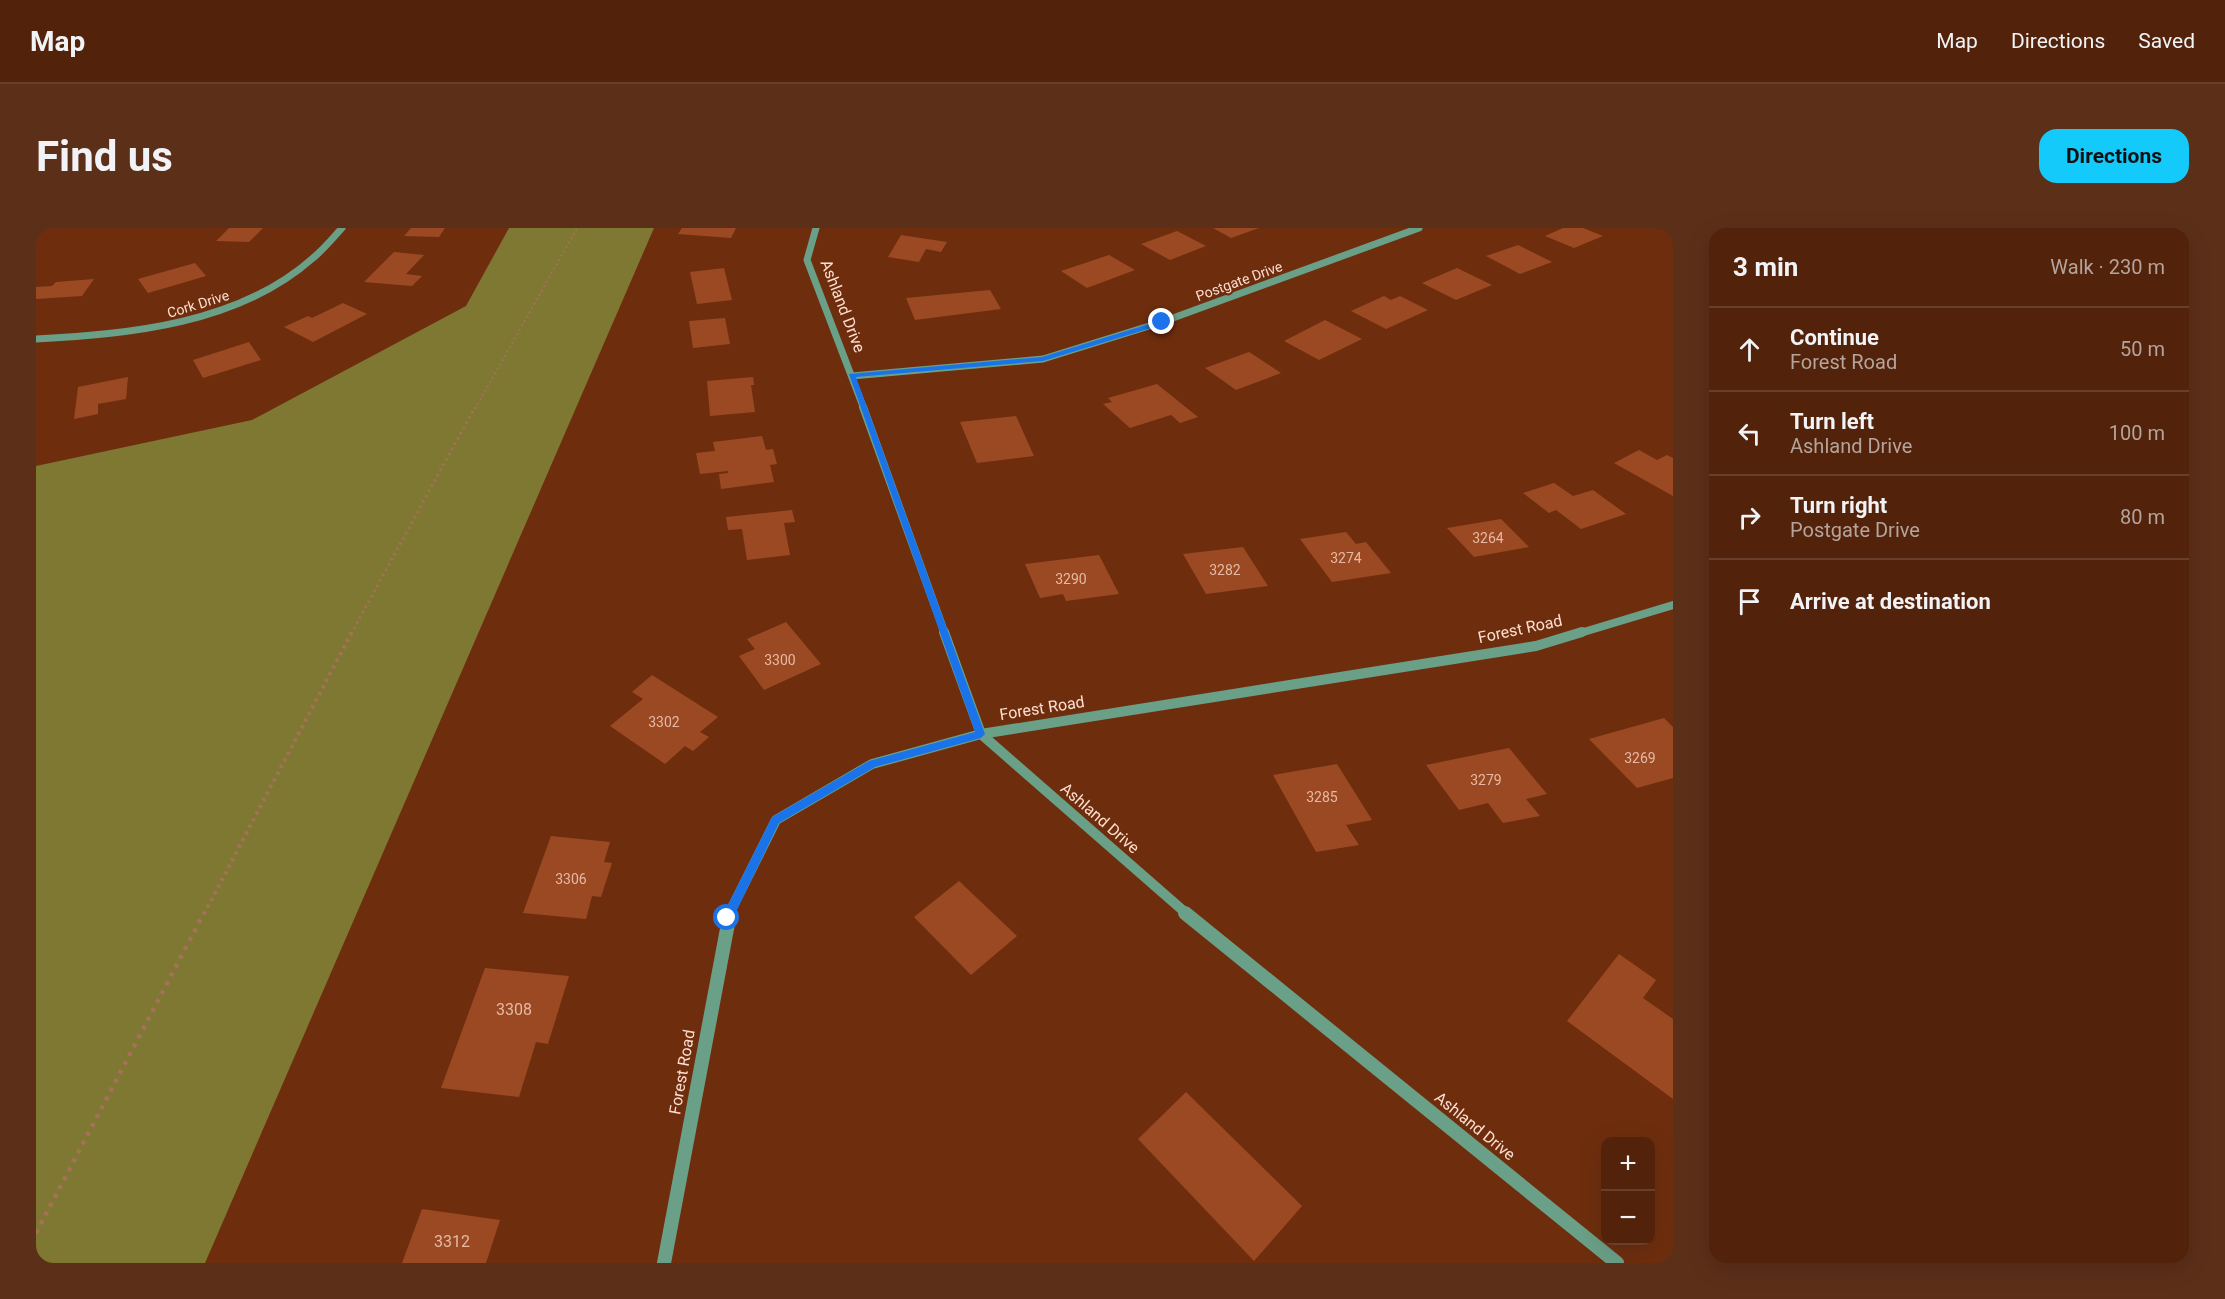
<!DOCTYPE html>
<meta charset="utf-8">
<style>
:root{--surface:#52220a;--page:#5c2f18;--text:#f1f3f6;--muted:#b5a49c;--line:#683f2b;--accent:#14cafb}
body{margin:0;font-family:Roboto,sans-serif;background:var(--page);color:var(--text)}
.controls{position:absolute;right:18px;bottom:18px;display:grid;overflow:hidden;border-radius:12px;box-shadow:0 6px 24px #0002}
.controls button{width:54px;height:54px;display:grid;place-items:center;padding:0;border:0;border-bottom:2px solid var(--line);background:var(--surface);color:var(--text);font:30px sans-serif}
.stop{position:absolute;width:18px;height:18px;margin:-14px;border:4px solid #1a73e8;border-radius:50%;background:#fff}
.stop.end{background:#1a73e8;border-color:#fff;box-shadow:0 2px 6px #0008}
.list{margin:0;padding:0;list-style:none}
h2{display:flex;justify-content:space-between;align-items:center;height:78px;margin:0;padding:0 24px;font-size:26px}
h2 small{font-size:20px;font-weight:400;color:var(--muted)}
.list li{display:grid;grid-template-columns:39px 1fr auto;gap:18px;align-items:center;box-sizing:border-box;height:84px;padding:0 24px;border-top:2px solid var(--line)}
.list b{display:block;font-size:22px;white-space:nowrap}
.list p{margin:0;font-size:20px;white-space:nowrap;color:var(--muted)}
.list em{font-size:20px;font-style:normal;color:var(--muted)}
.icon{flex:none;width:33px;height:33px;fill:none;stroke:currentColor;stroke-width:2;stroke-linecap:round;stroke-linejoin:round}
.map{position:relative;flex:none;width:1637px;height:1035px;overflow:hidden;border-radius:18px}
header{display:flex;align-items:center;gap:36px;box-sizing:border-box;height:84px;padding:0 30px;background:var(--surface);border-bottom:2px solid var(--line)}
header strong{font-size:28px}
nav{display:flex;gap:33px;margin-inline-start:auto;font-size:21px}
.intro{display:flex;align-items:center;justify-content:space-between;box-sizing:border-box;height:144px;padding:0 36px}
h1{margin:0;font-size:42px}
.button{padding:15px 27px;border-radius:18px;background:var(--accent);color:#111;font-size:21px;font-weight:700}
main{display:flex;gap:36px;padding:0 36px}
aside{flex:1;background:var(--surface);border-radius:18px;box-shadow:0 6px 24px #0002}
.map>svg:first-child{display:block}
.forest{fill:#7e7832}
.building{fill:#9b4922}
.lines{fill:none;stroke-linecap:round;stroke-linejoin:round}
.path-far3{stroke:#a57158;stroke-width:2;stroke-dasharray:2 3;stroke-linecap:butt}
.path-far2{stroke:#a57158;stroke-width:3;stroke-dasharray:2 4;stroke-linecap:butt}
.path-far1{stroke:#a57158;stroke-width:4;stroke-dasharray:3 4.5;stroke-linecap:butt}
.path{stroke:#a57158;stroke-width:4.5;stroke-dasharray:4 6;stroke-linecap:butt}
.minor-far3{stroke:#6aa087;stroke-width:7}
.minor-far2{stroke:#6aa087;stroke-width:8}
.minor-far1{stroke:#6aa087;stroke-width:10}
.minor{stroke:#6aa087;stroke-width:14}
.route{fill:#1a73e8}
.labels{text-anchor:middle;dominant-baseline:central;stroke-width:4.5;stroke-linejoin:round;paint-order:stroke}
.far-street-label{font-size:14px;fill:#feded0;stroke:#6e2e0e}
.number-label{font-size:14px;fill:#e5b9a4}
.street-label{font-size:16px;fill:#feded0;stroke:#6e2e0e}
.near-number-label{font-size:16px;fill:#e5b9a4}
</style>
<header>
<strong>Map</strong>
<nav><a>Map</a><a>Directions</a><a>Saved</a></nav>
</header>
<div class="intro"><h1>Find us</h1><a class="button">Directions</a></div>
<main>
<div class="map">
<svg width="1637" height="1035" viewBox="0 0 1637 1035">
<rect width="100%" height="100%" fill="#6e2e0e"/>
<!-- forest -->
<path class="forest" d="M473,0h145l-449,1035h-169v-797l216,-46 214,-114z"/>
<!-- building -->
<path class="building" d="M193,0h34l-14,14 -33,-1z
M375,0h34l-6,9 -35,-1z
M646,0h54l-5,10 -53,-4z
M1177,0h46l-28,10z
M1527,0h20l20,8 -29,12 -29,-12z
M1141,3l29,15 -36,14 -29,-16z
M865,7l46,7 -6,10 -15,-3 -7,13 -31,-5z
M1482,17l34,17 -32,12 -34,-18z
M358,24l30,3 -18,19 16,2 -10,10 -48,-4z
M1073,27l26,15 -48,18 -26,-17z
M159,35l11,13 -58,17 -10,-14z
M688,40l8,32 -35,4 -7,-32z
M1421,40l35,17 -36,15 -34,-17z
M58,51l-12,17 -46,3v-12l16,-1 4,-4z
M954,62l11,19 -86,11 -9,-22z
M1348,68l7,4 9,-4 28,14 -42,19 -35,-18z
M307,75l24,11 -54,28 -29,-15 24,-11 4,2z
M689,90l5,26 -37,4 -4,-27z
M1289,92l37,19 -43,21 -35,-19z
M213,114l12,18 -58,18 -10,-18z
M1213,124l32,21 -45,17 -31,-22z
M92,149l-2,22 -28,5v10l-24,5 4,-32z
M717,149l1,8h-3l4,27 -45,4 -3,-35z
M1121,156l41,33 -18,6 -9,-8 -41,13 -27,-24 9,-2 -4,-4z
M980,188l18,40 -57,7 -17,-41z
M726,208l4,14 7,-1 4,15 -7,1 4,17 -53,7 -2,-15 9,-1v-2l-28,3 -4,-21 19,-2 -2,-9z
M1603,222l18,10 10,-5 6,3v38l-59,-33z
M1518,255l19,13 20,-6 33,24 -45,15 -25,-19 -7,3 -26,-20z
M756,282l3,12 -11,1 6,32 -43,5 -5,-31 -14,1 -2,-13z
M1465,291l28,28 -55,10 -27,-29z
M1310,304l10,12 10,-2 25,31 -59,9 -32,-43z
M1207,319l25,39 -62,8 -23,-40z
M1063,327l20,39 -53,7 -3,-7 -23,4 -15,-34z
M750,394l35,42 -57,26 -25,-34 16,-7 -8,-10z
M616,447l66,42 -18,15 9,5 -16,14 -8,-5 -20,18 -55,-38 33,-27 -11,-7z
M1628,490l9,9v51l-36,10 -48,-49z
M1473,520l38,46 -21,5 14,17 -37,7 -15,-20 -29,7 -33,-45z
M1301,536l35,56 -26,5 13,20 -43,7 -43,-77z
M515,608l59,6 -6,20 8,1 -11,34 -9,-1 -6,23 -63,-6z
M923,653l58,55 -46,39 -57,-58z
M1583,726l37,26 -13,18 30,21v80l-106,-78z
M449,740l84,8 -21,68 -12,-2 -17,55 -78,-9z
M1150,864l116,114 -48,55 -116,-122z
M386,981l78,11 -14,43h-84z"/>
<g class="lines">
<!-- path-far3 -->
<path class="path-far3" d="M439,181l102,-181"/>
<!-- path-far2 -->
<path class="path-far2" d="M315,406l124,-227"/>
<!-- path-far1 -->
<path class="path-far1" d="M168,686l148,-282"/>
<!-- path -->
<path class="path" d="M0,1005l168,-320"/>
<!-- minor-far3 -->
<path class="minor-far3" d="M780,0l-9,32 57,149
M0,111c94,-5 203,-15 277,-81 11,-9 20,-20 29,-30
M816,148l191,-17 119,-37 257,-94"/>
<!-- minor-far2 -->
<path class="minor-far2" d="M827,179l82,227
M1541,406l96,-29"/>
<!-- minor-far1 -->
<path class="minor-far1" d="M908,404l37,102 206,180
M693,686l47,-94 96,-56 109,-30 555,-88 46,-14"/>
<!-- minor -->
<path class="minor" d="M1149,685l432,350
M628,1035l66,-350"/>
</g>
<!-- route -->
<path class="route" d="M1126,92l2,4 -121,37 -187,16 129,357 -4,4 -106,29 -96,56 -48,99h-8v-7l49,-98 97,-56 106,-29 -126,-358 193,-17z"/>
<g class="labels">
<!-- far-street labels -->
<g class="far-street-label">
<text transform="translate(1203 53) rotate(-20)">Postgate Drive</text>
<text transform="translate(162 76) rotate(-17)">Cork Drive</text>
</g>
<!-- number labels -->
<g class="number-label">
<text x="1452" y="310">3264</text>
<text x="1310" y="330">3274</text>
<text x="1189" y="342">3282</text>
<text x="1035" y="351">3290</text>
<text x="744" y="432">3300</text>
<text x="628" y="494">3302</text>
<text x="1604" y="530">3269</text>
<text x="1450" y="552">3279</text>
<text x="1286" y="569">3285</text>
<text x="535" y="651">3306</text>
</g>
<!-- street labels -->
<g class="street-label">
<text transform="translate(807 78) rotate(69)">Ashland Drive</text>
<text transform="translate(1484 401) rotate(-12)">Forest Road</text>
<text transform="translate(1006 480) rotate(-9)">Forest Road</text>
<text transform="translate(1064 590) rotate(41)">Ashland Drive</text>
<text transform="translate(646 844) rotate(-80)">Forest Road</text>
<text transform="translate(1439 898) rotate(39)">Ashland Drive</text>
</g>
<!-- near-number labels -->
<g class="near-number-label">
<text x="478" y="781">3308</text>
<text x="416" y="1013">3312</text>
</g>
</g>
</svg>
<div class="controls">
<button>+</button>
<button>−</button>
</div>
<div class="stop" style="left:691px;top:690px"></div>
<div class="stop end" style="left:1126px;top:94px"></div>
</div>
<aside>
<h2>3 min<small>Walk · 230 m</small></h2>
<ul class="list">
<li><svg class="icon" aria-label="ahead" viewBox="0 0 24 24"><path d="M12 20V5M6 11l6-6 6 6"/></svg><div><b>Continue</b><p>Forest Road</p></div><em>50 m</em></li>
<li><svg class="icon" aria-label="left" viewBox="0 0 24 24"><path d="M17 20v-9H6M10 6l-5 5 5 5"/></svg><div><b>Turn left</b><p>Ashland Drive</p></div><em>100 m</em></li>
<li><svg class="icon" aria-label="right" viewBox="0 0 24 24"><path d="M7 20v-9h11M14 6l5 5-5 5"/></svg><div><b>Turn right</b><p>Postgate Drive</p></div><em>80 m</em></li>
<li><svg class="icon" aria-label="arrive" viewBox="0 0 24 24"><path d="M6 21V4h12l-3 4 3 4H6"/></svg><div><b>Arrive at destination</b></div></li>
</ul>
</aside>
</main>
